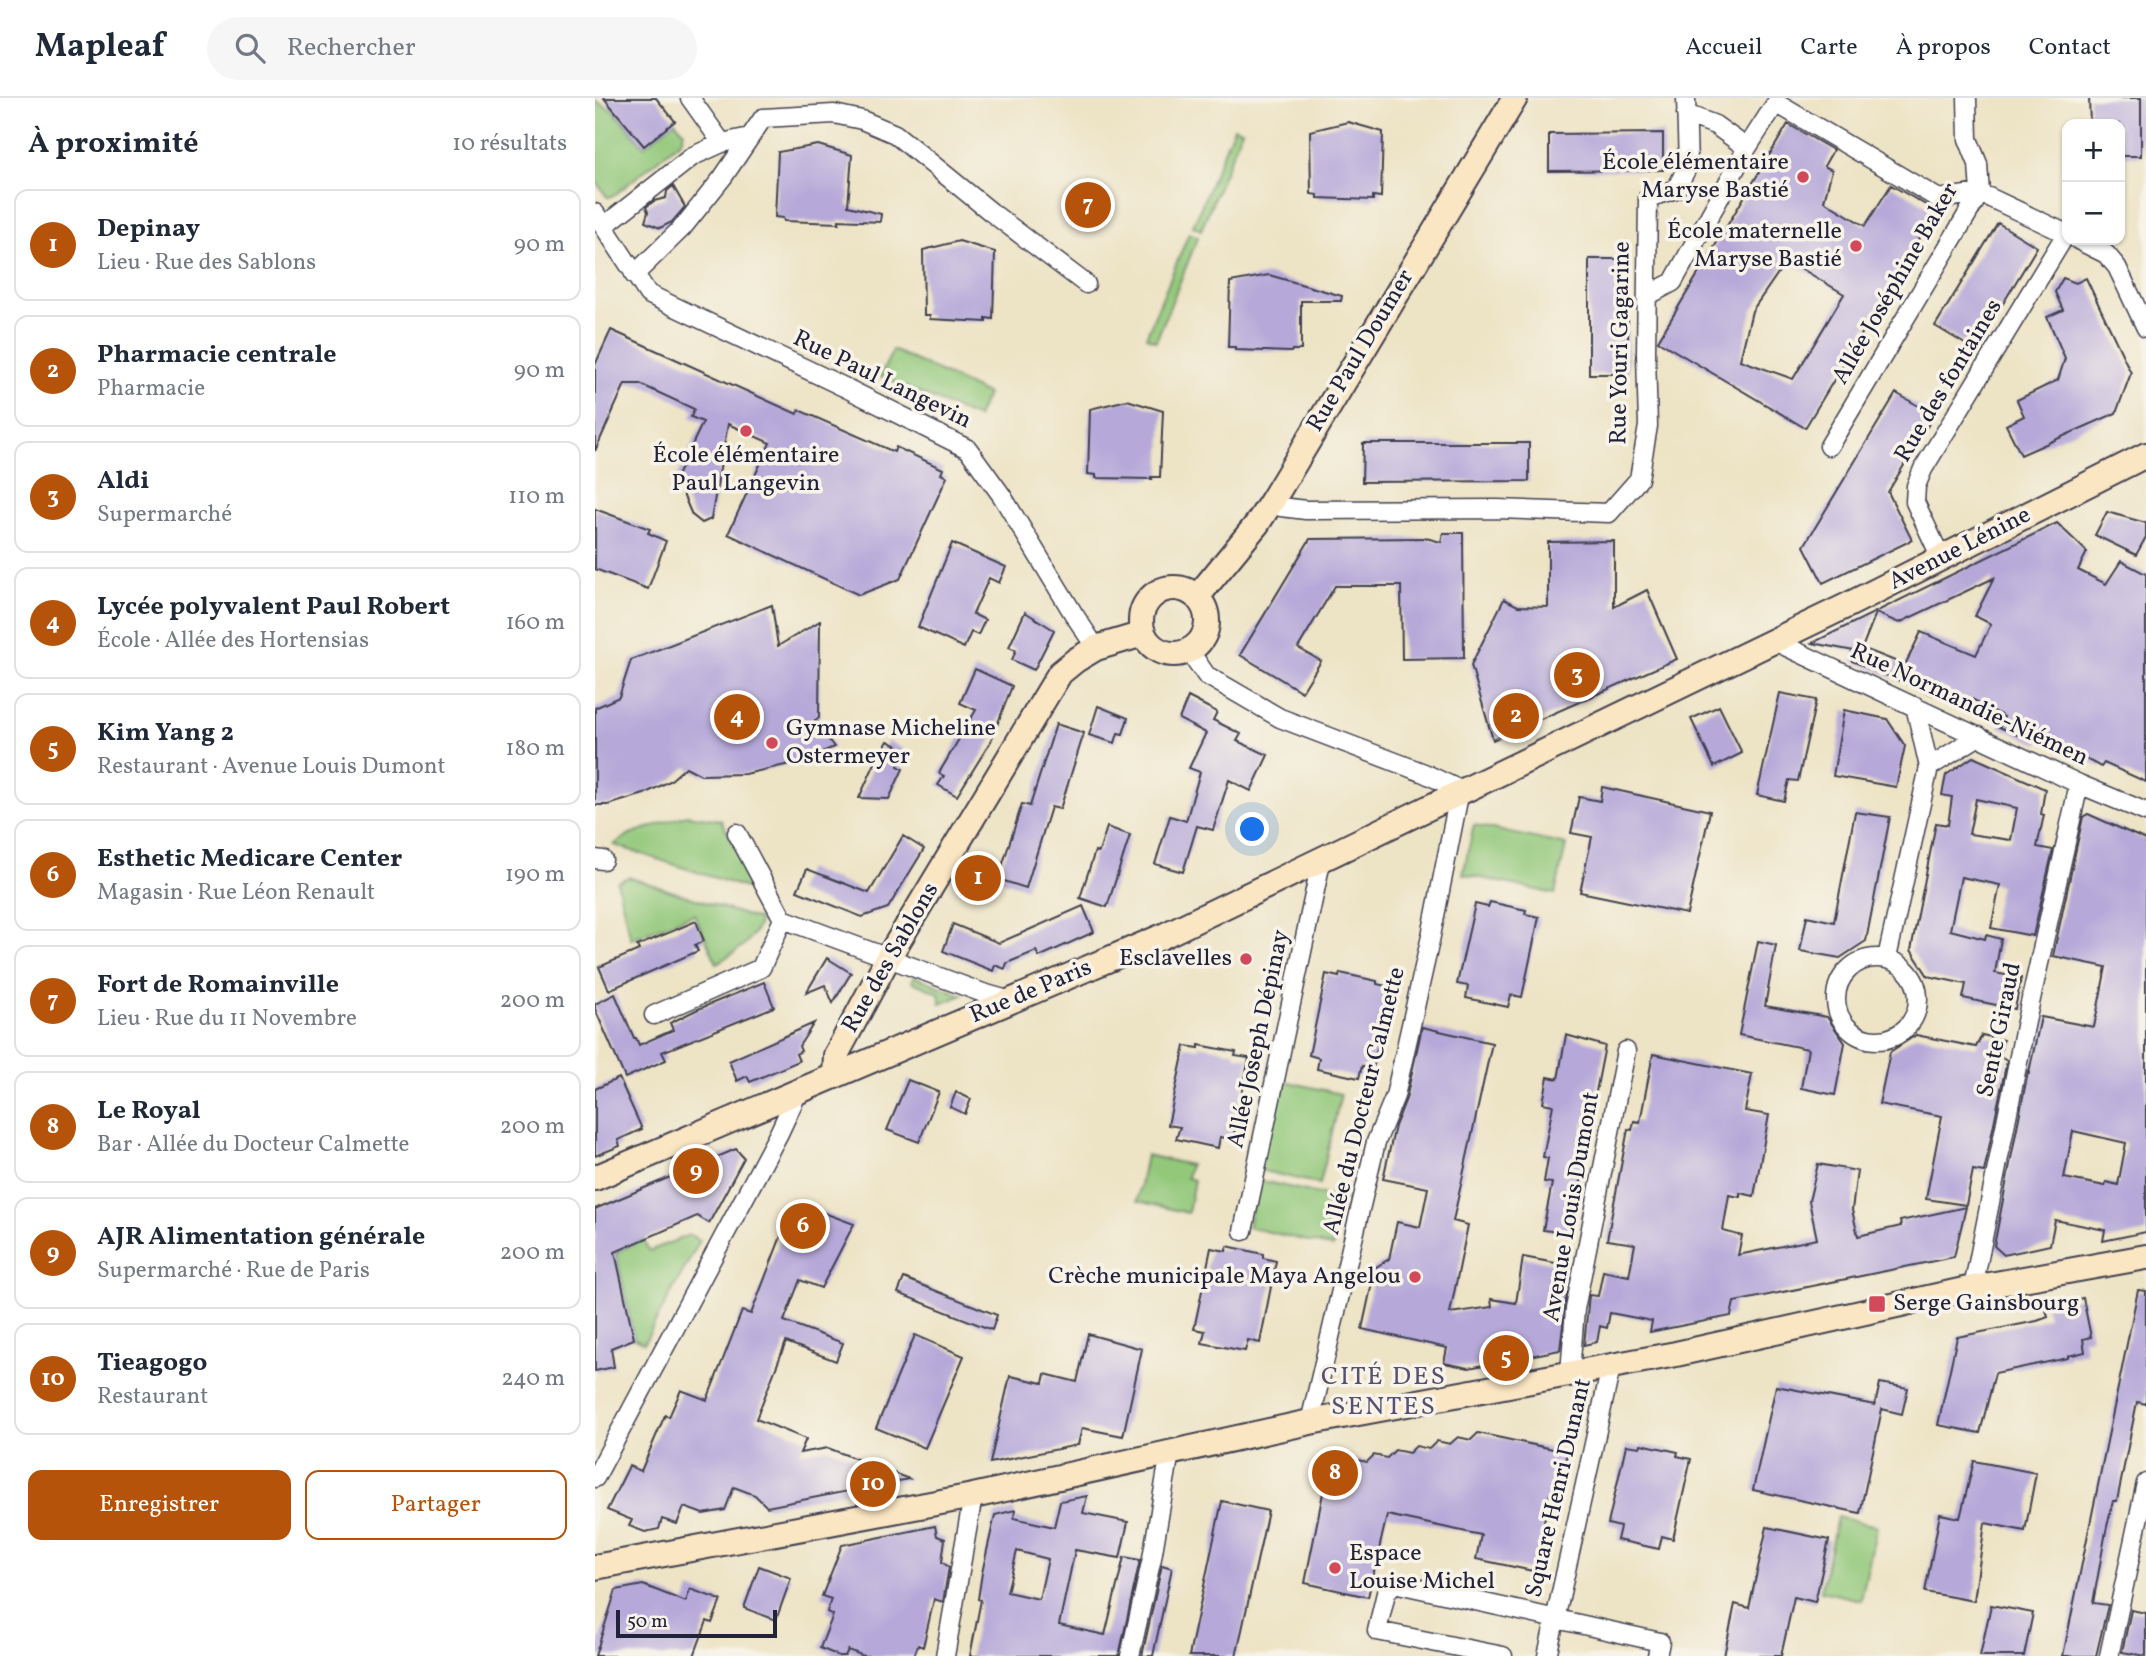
<!DOCTYPE html>
<html lang="fr">
<meta charset="utf-8">
<style>
:root{--surface:#fff;--page:#f6f6f7;--text:#1f2937;--muted:#747a83;--line:#e0e1e3;--accent:#b45309}
body{margin:0;font-family:Vollkorn,serif;background:var(--page);color:var(--text)}
.controls{position:absolute;right:21px;top:21px;display:grid;overflow:hidden;border-radius:14px;box-shadow:0 2px 5px #0004}
.controls button{width:63px;height:63px;display:grid;place-items:center;padding:0;border:0;border-bottom:2px solid var(--line);background:var(--surface);color:var(--text);font:35px sans-serif}
.scale{position:absolute;left:21px;bottom:18px;width:161px;box-sizing:border-box;padding-left:7px;border:4px solid #22223b;border-top:0;font-size:19px;line-height:24px;white-space:nowrap;color:#22223b;-webkit-text-stroke:5px #f7f3e8;paint-order:stroke}
.you{position:absolute;left:658px;top:732px;width:24px;height:24px;margin:-18px;border:5px solid #fff;border-radius:50%;background:#1a73e8;box-shadow:0 0 0 10px #1a73e833}
.badge{display:grid;place-items:center;width:46px;height:46px;border-radius:50%;background:var(--accent);color:#fff;font-size:23px;font-weight:700}
.pin{position:absolute;translate:-50% -50%;border:4px solid #fff;box-shadow:0 2px 7px #0006}
.list{margin:0;padding:0;list-style:none}
h2{display:flex;justify-content:space-between;align-items:center;height:91px;margin:0;padding:0 28px;font-size:30px}
h2 small{font-size:23px;font-weight:400;color:var(--muted)}
.list li{display:grid;grid-template-columns:46px 1fr auto;gap:21px;align-items:center;box-sizing:border-box;height:112px;margin:0 14px 14px;padding:0 14px;border:2px solid var(--line);border-radius:14px}
.list b{display:block;font-size:26px;white-space:nowrap}
.list p{margin:0;font-size:23px;white-space:nowrap;color:var(--muted)}
.list em{font-size:23px;font-style:normal;color:var(--muted)}
.actions{display:flex;gap:14px;padding:21px 28px}
.actions a{flex:1;padding:16px 0;border:2px solid var(--accent);border-radius:14px;text-align:center;font-size:24px;color:var(--accent)}
.actions .main{background:var(--accent);color:#fff}
.icon{flex:none;width:38px;height:38px;fill:none;stroke:currentColor;stroke-width:2;stroke-linecap:round;stroke-linejoin:round}
.map{position:relative;flex:none;width:1551px;height:1558px;overflow:hidden}
header{display:flex;align-items:center;gap:42px;box-sizing:border-box;height:98px;padding:0 35px;background:var(--surface);border-bottom:2px solid var(--line)}
header strong{font-size:33px}
nav{display:flex;gap:38px;margin-inline-start:auto;font-size:24px}
.search{width:490px;height:63px;background:var(--page);display:flex;align-items:center;gap:18px;box-sizing:border-box;padding:0 24px;border-radius:38px;color:var(--muted);font-size:26px}
main{display:flex}
aside{flex:1;background:var(--surface)}
.map>svg:first-child{display:block}
.green{fill:#93c87a;stroke:#5a755a;stroke-width:2}
.building{fill:#b6a9d9;fill-rule:evenodd}
.lines{fill:none;stroke-linecap:round;stroke-linejoin:round}
.street-casing{stroke:#403f50;stroke-width:21}
.secondary-casing{stroke:#403f50;stroke-width:28}
.street{stroke:#fff;stroke-width:18}
.secondary{stroke:#fbe6c3;stroke-width:24}
.poi-dot{fill:#d1495b;stroke:#f7f3e8;stroke-width:2.5}
.labels{text-anchor:middle;dominant-baseline:central;stroke-width:7;stroke-linejoin:round;paint-order:stroke}
.poi-label{font-size:24px;fill:#22223b;stroke:#f7f3e8;text-anchor:end}
.street-label{font-size:24px;fill:#22223b;stroke:#f7f3e8}
.neighbourhood-label{font-size:26px;letter-spacing:2px;fill:#565172;stroke:#f7f3e8}
</style>
<header>
<strong>Mapleaf</strong>
<div class="search"><svg class="icon" aria-label="search" viewBox="0 0 24 24"><circle cx="10" cy="10" r="6"/><path d="M15 15l6 6"/></svg>Rechercher</div>
<nav><a>Accueil</a><a>Carte</a><a>À propos</a><a>Contact</a></nav>
</header>
<main>
<aside>
<h2>À proximité<small>10 résultats</small></h2>
<ul class="list">
<li><span class="badge">1</span><div><b>Depinay</b><p>Lieu · Rue des Sablons</p></div><em>90 m</em></li>
<li><span class="badge">2</span><div><b>Pharmacie centrale</b><p>Pharmacie</p></div><em>90 m</em></li>
<li><span class="badge">3</span><div><b>Aldi</b><p>Supermarché</p></div><em>110 m</em></li>
<li><span class="badge">4</span><div><b>Lycée polyvalent Paul Robert</b><p>École · Allée des Hortensias</p></div><em>160 m</em></li>
<li><span class="badge">5</span><div><b>Kim Yang 2</b><p>Restaurant · Avenue Louis Dumont</p></div><em>180 m</em></li>
<li><span class="badge">6</span><div><b>Esthetic Medicare Center</b><p>Magasin · Rue Léon Renault</p></div><em>190 m</em></li>
<li><span class="badge">7</span><div><b>Fort de Romainville</b><p>Lieu · Rue du 11 Novembre</p></div><em>200 m</em></li>
<li><span class="badge">8</span><div><b>Le Royal</b><p>Bar · Allée du Docteur Calmette</p></div><em>200 m</em></li>
<li><span class="badge">9</span><div><b>AJR Alimentation générale</b><p>Supermarché · Rue de Paris</p></div><em>200 m</em></li>
<li><span class="badge">10</span><div><b>Tieagogo</b><p>Restaurant</p></div><em>240 m</em></li>
</ul>
<div class="actions"><a class="main">Enregistrer</a><a>Partager</a></div>
</aside>
<div class="map">
<svg width="1551" height="1558" viewBox="0 0 1551 1558">
<rect width="100%" height="100%" fill="#f7f3e8"/>
<filter id="ink" filterUnits="userSpaceOnUse"><feTurbulence type="fractalNoise" baseFrequency=".0143" numOctaves="2"/><feDisplacementMap in="SourceGraphic" scale="14" xChannelSelector="R" yChannelSelector="G"/><feConvolveMatrix kernelMatrix="1 2 1 2 8 2 1 2 1" color-interpolation-filters="sRGB"/></filter>
<filter id="wash" filterUnits="userSpaceOnUse"><feTurbulence type="fractalNoise" baseFrequency=".00686" numOctaves="4" result="noise"/><feDisplacementMap in="SourceGraphic" scale="28" xChannelSelector="R" yChannelSelector="G"/><feGaussianBlur stdDeviation="1.57" result="paint"/><feColorMatrix in="noise" values="0 0 0 0 0 0 0 0 0 0 0 0 0 0 0 0 0 1.4 0 .05"/><feComposite in="paint" operator="in"/></filter>
<g filter="url(#wash)">
<rect width="100%" height="100%" fill="#ede3c5"/>
<!-- green -->
<path class="green" d="M0,3l18,9 31,36 31,-25 9,11 -3,9 -69,56h-5l-12,-17z
M639,29l8,3 -41,100 -8,-4z
M594,135l9,4 -42,104 -10,-4z
M298,252l94,44 -10,24 -97,-42z
M92,717l34,5 40,73 -147,-48 16,-11z
M879,727l92,20 -11,49 -92,-20z
M33,779l132,43c-7,22 -24,32 -43,43l-23,-49 -63,25 -14,-57z
M319,878l48,19 -21,9 -2,-11 -27,-11z
M685,982l61,14 -21,90 -61,-14z
M551,1057l44,10 -3,13 7,2 -6,33 -51,-12z
M663,1082l87,20 -12,47 -85,-20z
M94,1137l11,5 -56,103 -10,-4 -18,-87 27,-12 6,11z
M1242,1419l40,9 -16,74 -40,-9z"/>
<g id="blocks">
<!-- building -->
<path class="building" d="M9,0h52l19,23 -31,25z
M1494,0h52v58h-21v-32h-30z
M753,24l35,10 -2,65 -8,-1v4l-55,-2v-3l-7,-1 -1,-63z
M1193,26l45,26 -9,16 8,4 -8,31 41,25 26,-41 45,26 -131,217 -147,-87zM1192,162l57,34 -51,85 -53,-19 12,-49z
M1068,35v37l-114,1v-37z
M223,47l34,10 -4,51 33,8 -1,8 -41,-2v3l-55,-2 -1,-3 -8,-1 3,-65z
M78,88l12,21 -13,15 -12,6 -15,-6 3,-10 -2,-5 8,-6 12,-3 1,-7z
M1403,125l39,24 -62,103 -40,-24z
M364,143l36,11 -2,67 -7,-1v4l-56,-3v-4h-6l-1,-65z
M994,161h39v115h-39z
M674,177l73,21 -1,5h-40v49h-9l-1,2 -56,-2v-3h-7l2,-65z
M1468,180l13,5 10,-5 45,95 -15,40 -95,42 -15,-30 18,-9 -7,-16 41,-20 7,-22 -18,-41 16,-7 -8,-18z
M16,232l186,84 2,-4 95,42 2,-5 47,22 -2,5 6,3 -47,102 -41,16 -131,-61 42,-91 -42,-19 -17,95 -9,4 -10,-8 -16,-37 27,-56 -12,-5 3,-8 -54,-25h-15l-30,67v-86z
M1301,295l38,22 -46,77 24,48 -89,43 -19,-37z
M532,302l36,11 -3,66h-9l1,2 -56,-1v-3l-8,-1 2,-65z
M768,345h166v38l-167,1z
M0,411l55,20 -2,4 18,8 -18,48 -53,-20z
M1512,414l39,11v14l-10,18 -41,-20z
M1462,425l30,29 -9,18 28,14 15,-23 25,13v208l-42,-19 -3,4 -59,-31 -4,8 -39,-17 5,-10 -32,-18 -1,3 -32,-16 -5,9 -82,-34 2,-10 -42,-8zM1399,480l-19,38 16,8 -15,31 -55,-23 -16,33 -43,-17 14,-35 23,10z
M848,435h20l1,125 -62,1 -1,-73h-66l-37,62 23,13 -19,31 -62,-37 70,-116 116,-1 15,4z
M1019,443v66l33,-17 30,69 -184,81 -22,-75 33,-66 14,7 30,1v-65z
M357,445l54,24 -7,16 -10,-5 -16,36 12,6 -7,15 -7,-3 -7,16 -46,-21z
M177,507l6,41 42,-25 -1,97 -4,3 19,26 -35,15 -54,12 -44,1 -15,-8 -16,14 -26,13 -36,11h-13v-97l24,-11 12,-37z
M430,514l29,18 -20,40 -22,-10 4,-10 -7,-3z
M380,571l37,17 -21,55 -34,55 -19,-11 6,-9 -5,-3 37,-63 -16,-7z
M1185,595l36,7 -18,81 -9,-1 -5,21 -27,-6z
M593,599l29,15 -4,8 28,14 -4,7 31,14 -17,36 -22,-11 -16,50 -16,-4 -14,46 -28,-8 15,-48 16,5 14,-49 -11,-4 17,-35 -27,-14z
M503,608l30,12 -5,16 -5,-1 -3,10 -26,-8z
M1124,608l23,47 -28,14 -23,-48z
M1249,612l43,9 18,27 -9,41 -63,-11z
M461,626l28,9 -24,76 -9,-2 -25,81 -28,-9 24,-75 8,2z
M293,643l15,8 -5,17 5,3 -14,30 -30,-1 23,-50h2z
M1378,659l72,32 -4,25 3,1 -7,32 16,3 -20,86 -42,-8 9,-43 -39,-8 -11,53 35,9 1,-4 15,4 -6,34 26,5 -6,31 -52,-11 3,-14 -38,-8 -17,-26 25,-127 12,2 4,-28 -10,-2 4,-20zM1381,701l41,9 -6,32 -42,-6z
M1007,689l108,24 -23,103 -107,-22 12,-55 -21,-4 8,-36 21,4z
M1260,714l35,5 -24,124 -26,17 -40,-7 7,-35 27,6z
M1493,716l58,26v392l-43,9 2,-11 -50,-10 -5,25 -46,10 -10,-9 34,-175 1,1 12,-55 53,10 12,-60 -53,-11 30,-139zM1478,1033l53,12 -8,42 -12,-3 -1,4 -41,-8z
M512,729l23,8 -23,72 -27,-9 15,-47 4,1z
M308,738l21,13 -36,59 -26,9 -65,-26 10,-22 62,24z
M895,804l36,8 -1,4 14,3 -17,80 -11,-2 -3,12 -42,-9 2,-12 -11,-2 18,-80 13,3z
M488,808l11,26 -55,25 -3,-6 -29,12 -2,6 -10,-4 -2,6 -50,-20 10,-27 46,19z
M101,823l8,20 -9,4 3,6 -89,39 -10,-23 40,-17 -2,-4z
M1163,843l18,4 -11,61 62,11 18,26 -10,52 -34,-7 7,-39 -69,-14z
M232,860l24,15 -18,30 -8,-18 -19,8z
M745,875l37,8v3l13,3 -17,81 -11,-2 -3,12 -42,-9 2,-11 -10,-3 17,-81 13,3z
M169,884l10,25 -112,45 4,8 -41,18 -30,-69v-5l20,-10 19,44h2l3,7 34,-15 -3,-7 26,-13z
M219,925l-15,23 2,5 -5,3 3,7 -49,21 -3,-6 -10,5 -8,-20z
M827,929l70,16 -39,178 15,4 -18,88 42,-6 -1,-8 25,4 7,-46 43,8 -5,26 6,1 -7,58 -91,18 -25,-5 3,-15 -85,-19 10,-46 -15,-4 32,-20 8,-37 23,5 8,-39 -45,-9 12,-53 11,-27z
M971,937l39,11 -13,66 -2,-1 -2,11 -4,-1 -6,33 8,1 -8,43 -5,-1 -7,36 -23,-3 9,-47 -8,-1 4,-24 -5,-1 10,-52 -10,-2 5,-26 10,2z
M1321,937l60,12 6,-12 21,5 -3,16 7,4 -23,112 -11,-2 -7,35 -40,-6 16,-83 -63,-12 11,-52z
M604,947l37,7 -1,4 14,2 -16,81 -13,-2 -2,11 -42,-9 4,-12 -12,-2 17,-79 14,2z
M1058,956l99,20 -7,37 24,4 -15,81 -14,-3v4l-11,-2 -6,36 19,5 -4,19 79,-16 -8,-38 9,-37 39,7 -5,39 6,26 43,-10 -1,-5 66,-14 -12,50 -220,45 -3,14 -81,16 2,-11 -42,-8 -3,15 -7,-2 -3,16 -13,3 5,-50 9,1 5,-25 26,5 6,-32 -28,-4 21,-111 4,1 2,-9 6,1z
M24,980l23,51 -24,11 2,6 -25,10v-67z
M313,982l31,12 -20,50 -32,-12z
M361,994l15,7 -6,15 -15,-7z
M141,1051l8,9 -35,65 -12,-7 -82,36 19,87 -23,9 3,19 -19,4v-162z
M205,1106l54,20 -33,64 -21,-8 -16,41 59,22 -7,18 -50,-19 -30,77 50,20 -6,14 28,-5 81,31 -142,28 -12,-12 -21,-8 -9,23 -22,4 -19,-7 -7,17 -15,-5 -3,10 -14,3 -16,-6 3,-6 -25,-10 22,-44 12,5 24,-56 4,2 12,-27 26,10 35,-89 9,3 39,-101 6,2z
M632,1148l36,8v4l13,3 -16,82 -12,-3 -3,11 -43,-8 3,-12 -11,-2 17,-81 15,3z
M309,1180l93,37 -5,15 -94,-37z
M1543,1192l8,1v113l-9,-2 -20,99h-4l-7,30 -13,72 15,2 -12,51h-33z
M1488,1200l8,39 -8,2 2,13 -17,4v2l-73,15 -15,60 -42,-8 19,-88 80,-16 11,-4 -3,-11z
M493,1236l54,15 -19,87 -41,-8 -4,17 -88,18 20,-87 33,7 2,-9 32,8z
M320,1237l49,21 -39,92 -49,-20z
M1285,1285l28,5 -6,26 -20,-5 -22,104 -107,-23 23,-104 99,19z
M883,1335l89,19 -8,44 -9,-2 -17,77 -57,-12 5,-24 -94,-20 -19,82 -63,-14 24,-120 17,3 7,-7 14,3 7,-7 13,3 8,-8 14,3 7,-7 13,3 8,-8 13,3 8,-7 13,3z
M1046,1346l37,8 -1,4 14,3 -18,80 -11,-3 -3,13 -42,-9 3,-13 -12,-3 18,-79 14,2z
M1379,1363l62,12 -11,58 -40,-8 -11,78 -49,-9 15,-78 20,4z
M492,1398l-4,17 45,9 -8,36 -45,-8 -16,75 46,10 19,-78 16,3 -21,96h-149l11,-56 -3,-1 4,-26 13,-58 20,-5 -1,8 40,9 6,-26zM422,1453l31,8 -9,40 -32,-7z
M627,1403l46,10 -26,119 -6,26h-47z
M340,1428l2,10 8,3 -3,23 7,5 -6,35 -9,-3 -11,48 -5,-2 -4,11h-50l-16,-6 -3,6h-6l-19,-8 13,-33 -6,-3 4,-13 -9,-3 20,-51z
M1172,1429l62,13 -14,62 -21,-5 -13,59h-57l11,-52 14,4z
M567,1467l10,3 -19,88h-11z
M164,1468l32,12 -15,42 -32,-12z
M48,1487l43,17 4,-13 31,11 -9,23 -5,-2 -13,35h-99l21,-66z
M1396,1507l42,8 -9,43h-44z
M1536,1512l15,3v43l-24,-4z"/>
</g>
</g>
<g filter="url(#ink)">
<use href="#blocks" fill-opacity="0" stroke="#403f50" stroke-width="2"/>
<g class="lines">
<defs>
<path id="street" d="M95,0l32,45
M1091,16l29,11 32,23 29,-45 163,96 41,-6 87,41
M0,115l53,81 198,94 122,61 34,47 71,117 23,35
M9,128l89,-70 29,-13 28,-6
M1483,142l28,14 11,13 29,61
M39,177l49,-48 40,-50 40,-59 71,-4 28,6 33,14 96,78 95,72
M1052,198l26,-14 74,-134
M1234,348l151,-253 -2,-29 -10,-25 -1,-41
M677,403l9,6 25,3 191,-1 112,4 30,-34 9,-53 -2,-72 2,-156 28,-9 12,-23 -2,-68
M1346,460l-26,-56 1,-16 7,-17 143,-235
M1177,542l307,144 67,28
M595,554l16,23 74,43 144,55 36,17 -29,146 -36,160 -19,46 -66,280
M1334,669l50,-31
M142,735l46,86 200,74 28,8
M0,761l8,1
M1241 901a41 41 0 1 1 82 0a41 41 0 1 1-82 0Z
M1292,860l42,-191 -14,-61
M59,917l107,-47 22,-49
M648,1133l79,-374
M1378,1190l52,-262 54,-242
M975,1275l5,-64 51,-258
M0,1380l184,-345 20,-43
M350,1558l28,-160
M535,1558l22,-98 18,-106
M908,1558l-126,-25 9,-38 8,-10 266,59 -3,14
M952,1558l64,-289
M1514,1558l37,-173"/>
<path id="secondary" d="M546 523a33 33 0 1 1 66 0a33 33 0 1 1-66 0Z
M602,499l60,-73 15,-23 243,-403
M240,977l1,-20 52,-97 172,-285 16,-13 20,-12 47,-14
M0,1080l566,-241 685,-331 300,-151
M0,1469l378,-71 337,-74 366,-68 297,-66 173,-31"/>
</defs>
<!-- street casing -->
<use href="#street" class="street-casing"/>
<!-- secondary casing -->
<use href="#secondary" class="secondary-casing"/>
<!-- street -->
<use href="#street" class="street"/>
<!-- secondary -->
<use href="#secondary" class="secondary"/>
</g>
</g>
<!-- markers -->
<g class="poi-dot">
<circle cx="1208" cy="79" r="7"/>
<circle cx="1261" cy="148" r="7"/>
<circle cx="151" cy="333" r="7"/>
<circle cx="177" cy="645" r="7"/>
<circle cx="651" cy="861" r="7"/>
<circle cx="820" cy="1179" r="7"/>
<rect x="1273" y="1197" width="18" height="18" rx="3.5"/>
<circle cx="740" cy="1470" r="7"/>
</g>
<g class="labels">
<!-- poi labels -->
<g class="poi-label">
<text x="1194" y="65">École élémentaire<tspan x="1194" dy="28">Maryse Bastié</tspan></text>
<text x="1247" y="134">École maternelle<tspan x="1247" dy="28">Maryse Bastié</tspan></text>
<text x="151" y="358" text-anchor="middle">École élémentaire<tspan x="151" dy="28">Paul Langevin</tspan></text>
<text x="191" y="631" text-anchor="start">Gymnase Micheline<tspan x="191" dy="28">Ostermeyer</tspan></text>
<text x="637" y="861">Esclavelles</text>
<text x="806" y="1179">Crèche municipale Maya Angelou</text>
<text x="1298" y="1206" text-anchor="start">Serge Gainsbourg</text>
<text x="754" y="1456" text-anchor="start">Espace<tspan x="754" dy="28">Louise Michel</tspan></text>
</g>
<!-- street labels -->
<g class="street-label">
<text transform="translate(1301 186) rotate(-60)">Allée Joséphine Baker</text>
<text transform="translate(1026 245) rotate(-89)">Rue Youri Gagarine</text>
<text transform="translate(766 253) rotate(-59)">Rue Paul Doumer</text>
<text transform="translate(287 282) rotate(26)">Rue Paul Langevin</text>
<text transform="translate(1354 283) rotate(-59)">Rue des fontaines</text>
<text transform="translate(1365 451) rotate(-27)">Avenue Lénine</text>
<text transform="translate(1374 607) rotate(25)">Rue Normandie-Niémen</text>
<text transform="translate(296 860) rotate(-60)">Rue des Sablons</text>
<text transform="translate(436 894) rotate(-23)">Rue de Paris</text>
<text transform="translate(1405 932) rotate(-78)">Sente Giraud</text>
<text transform="translate(664 941) rotate(-78)">Allée Joseph Dépinay</text>
<text transform="translate(770 1003) rotate(-76)">Allée du Docteur Calmette</text>
<text transform="translate(977 1109) rotate(-80)">Avenue Louis Dumont</text>
<text transform="translate(964 1390) rotate(-77)">Square Henri Dunant</text>
</g>
<!-- neighbourhood labels -->
<g class="neighbourhood-label">
<text x="789" y="1279">CITÉ DES<tspan x="789" dy="30">SENTES</tspan></text>
</g>
</g>
</svg>
<div class="controls">
<button>+</button>
<button>−</button>
</div>
<div class="scale">50 m</div>
<div class="you"></div>
<div class="pin badge" style="left:383px;top:780px">1</div>
<div class="pin badge" style="left:921px;top:618px">2</div>
<div class="pin badge" style="left:982px;top:577px">3</div>
<div class="pin badge" style="left:142px;top:619px">4</div>
<div class="pin badge" style="left:911px;top:1260px">5</div>
<div class="pin badge" style="left:208px;top:1128px">6</div>
<div class="pin badge" style="left:493px;top:107px">7</div>
<div class="pin badge" style="left:740px;top:1375px">8</div>
<div class="pin badge" style="left:101px;top:1073px">9</div>
<div class="pin badge" style="left:278px;top:1386px">10</div>
</div>
</main>
